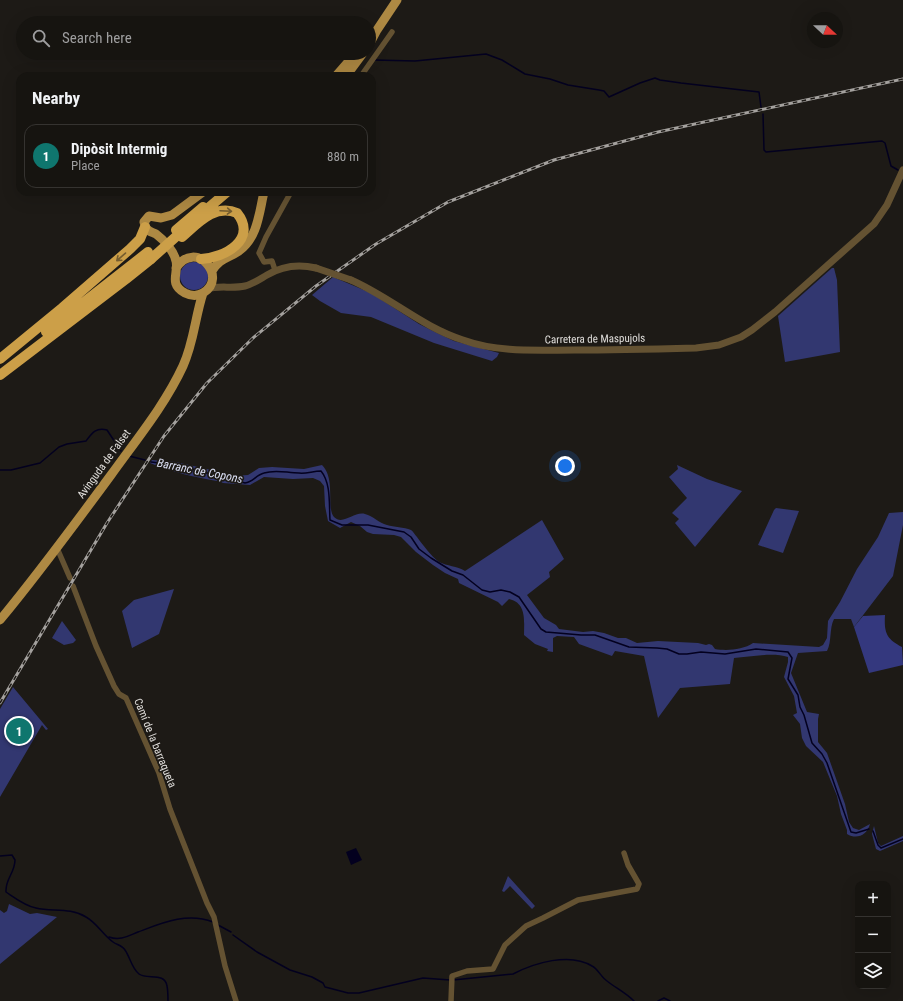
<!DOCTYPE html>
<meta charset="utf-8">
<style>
:root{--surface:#161410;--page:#23211e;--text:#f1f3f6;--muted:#9e9e9f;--line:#353330;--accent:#0f766e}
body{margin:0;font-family:"Roboto Condensed",sans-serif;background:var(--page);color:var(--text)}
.controls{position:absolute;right:12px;bottom:12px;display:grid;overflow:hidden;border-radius:8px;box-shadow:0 4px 16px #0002}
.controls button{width:36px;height:36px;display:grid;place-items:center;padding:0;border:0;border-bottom:1px solid var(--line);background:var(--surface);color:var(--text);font:20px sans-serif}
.compass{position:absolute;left:807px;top:12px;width:36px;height:36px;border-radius:50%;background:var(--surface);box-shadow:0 4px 16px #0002;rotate:112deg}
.you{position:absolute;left:565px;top:466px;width:14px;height:14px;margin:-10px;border:3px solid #fff;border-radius:50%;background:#1a73e8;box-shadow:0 0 0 6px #1a73e833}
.badge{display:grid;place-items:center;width:26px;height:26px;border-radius:50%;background:var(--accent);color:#fff;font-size:13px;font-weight:700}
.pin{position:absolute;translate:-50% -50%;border:2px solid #fff;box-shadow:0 1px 4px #0006}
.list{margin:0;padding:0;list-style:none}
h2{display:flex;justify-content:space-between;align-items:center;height:52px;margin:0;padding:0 16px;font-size:17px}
h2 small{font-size:13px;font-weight:400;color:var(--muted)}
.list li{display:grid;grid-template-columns:26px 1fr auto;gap:12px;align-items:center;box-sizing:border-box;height:64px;margin:0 8px 8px;padding:0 8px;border:1px solid var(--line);border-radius:12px}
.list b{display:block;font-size:15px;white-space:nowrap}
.list p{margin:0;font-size:13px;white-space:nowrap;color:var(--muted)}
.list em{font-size:13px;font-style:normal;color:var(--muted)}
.icon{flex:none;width:22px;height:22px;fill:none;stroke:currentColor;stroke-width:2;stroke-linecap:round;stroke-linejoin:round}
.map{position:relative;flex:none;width:903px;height:1001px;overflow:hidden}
.search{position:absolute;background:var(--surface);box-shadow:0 4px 16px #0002;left:16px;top:16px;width:360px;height:44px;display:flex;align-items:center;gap:10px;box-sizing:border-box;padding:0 14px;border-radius:22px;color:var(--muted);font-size:15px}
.panel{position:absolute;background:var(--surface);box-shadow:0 4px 16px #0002;left:16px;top:72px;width:360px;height:124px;border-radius:12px}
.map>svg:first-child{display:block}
.green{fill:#323770}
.forest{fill:#34387e}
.water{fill:#03001f}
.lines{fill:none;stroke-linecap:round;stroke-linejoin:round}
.stream{stroke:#03001f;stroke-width:1.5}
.minor{stroke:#645232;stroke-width:5.5}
.tertiary{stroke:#645232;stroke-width:7}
.primary{stroke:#ae8943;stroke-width:9}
.motorway{stroke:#cc9f48;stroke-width:10}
.rail-casing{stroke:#a4a19e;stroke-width:3}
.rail{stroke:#1d1a16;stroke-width:1.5;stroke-dasharray:4.5;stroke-linecap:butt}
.tertiary-bridge{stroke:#645232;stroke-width:7}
.motorway-bridge{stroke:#cc9f48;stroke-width:10}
.oneway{stroke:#745c2f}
.labels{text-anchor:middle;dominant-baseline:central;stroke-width:3.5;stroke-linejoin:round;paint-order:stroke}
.street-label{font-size:11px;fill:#e0dedb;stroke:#1d1a16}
.water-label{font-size:12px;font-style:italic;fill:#dce0f5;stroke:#1d1a16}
</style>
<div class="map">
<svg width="903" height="1001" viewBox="0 0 903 1001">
<rect width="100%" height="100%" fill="#1d1a16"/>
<!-- green -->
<path class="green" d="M832,268h2l3,12 3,72 -55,10 -7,-46z
M333,277l38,16 48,31 18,9 17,8 45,12 -2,4 -5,4 -58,-18 -63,-26 -30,-4 -21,-12 -8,-6z
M152,460l24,2 44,10 -3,9c-23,-4 -45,-9 -67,-18z
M322,465c14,14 4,43 12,52 9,9 20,-6 31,-3 8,2 14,9 22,11 7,2 17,2 24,5 2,1 4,5 6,7 6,8 14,19 22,25 8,4 18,4 26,9l77,-51 22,39 -15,13 1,5 -23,18 17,23 12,7 3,4 24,3 10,-1 11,2 14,5h8l11,5 21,-2 40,2 8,2 3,-1 3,1 3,4c11,2 28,1 38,-6l66,4 4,-2 4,-7 1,-17 12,-19 17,-33 21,-32 11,-24 14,-1v13l-10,51 -39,51 -3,-8h-17c-5,10 -2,22 -7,32l-29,2 -7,20 16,39 12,2 -1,5v23l9,11 18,51 4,18 4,6 6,2 11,-6c-3,11 -13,16 -23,10v-4l-6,-16 -4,-18 -14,-34 -17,-16 -4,-8 -2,-14 -7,-9 4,-2 -3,-17 -10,-19 4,-15v-5c-16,-5 -37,0 -54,1l-4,26 -50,4 -22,30 -14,-62 -29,-5 -3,5 -33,-12 -5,-7 -17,-1 -4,2v14l-6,-1 1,-2 -13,-5 -11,-9c0,-14 3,-32 -15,-36l-7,7 -4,-4 -39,-19 -1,-4 -13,-6 -12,-8 -17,-13 -15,-15 -7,-2 -21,-1 -6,-2 -7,-6 -9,-4 -11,6 -12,-7 -3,-15 -1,-20 -4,-5 -7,-3 -20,1 -29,-2 -14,8 -27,-2 -4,-2 3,-8 12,3 14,-1 11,-7 13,-1 32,2z
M677,465l30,14 35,12 -47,56 -20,-24 4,-4 -7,-6 15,-15 -18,-21 9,-8z
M776,508l23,3 -16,42 -25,-8 16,-35z
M174,589l-15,45 -27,14 -10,-37 12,-11z
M62,621l14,19 -3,3 -9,2 -12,-7z
M13,687l35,42 -2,1 -4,-5 -42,72v-88z
M874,826l4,17 3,3 22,-10v5l-23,10 -4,-2 -4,-15z
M508,876l27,30 -3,3 -22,-23 -6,6 -2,-1z
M9,904l21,10 7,-1 20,4 -57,47v-54l4,3 3,-2z"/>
<!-- forest -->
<path class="forest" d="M180 276a14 14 0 1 1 28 0a14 14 0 1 1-28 0Z
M885,615c-1,17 1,24 17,32l1,18 -34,8 -15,-46 9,-11z"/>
<!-- water -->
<path class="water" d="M356,848l6,12 -11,5 -5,-13z"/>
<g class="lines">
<!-- stream -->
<path class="stream" d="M374,60l41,1 71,-7 16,6 23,14 25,5 18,6 31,5 5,1 5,6 31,-14 15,-5 5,2 21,3 78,9 2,15
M763,114l1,36 2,2 116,-11 3,2 6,23 7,4
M129,456l16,4
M151,462l26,3 68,18c8,-1 11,-8 19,-10 12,-4 23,0 35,0 7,1 14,-2 22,-2 10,12 8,33 9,49l12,5h26l36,7 7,5 8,12 12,9 21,13 11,4 19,15 8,2 11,-2 9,2 9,5 22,32 5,3 35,3h14l34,12 28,1 10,1 12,5h8l14,-2 24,2 31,-5 32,3 4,6 -4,21 10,16 2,12 4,8 8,28 10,11 5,9 24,69 5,1 13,-4
M0,470h11l29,-7 19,-16 8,-3 19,-3c6,-8 10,-14 21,-11l14,21
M873,831l5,14 3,3 22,-9
M0,856l12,-1 3,5c0,13 -10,19 -9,32 9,6 19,14 30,16 16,4 34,-1 50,9 11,6 17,18 27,25 4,3 9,3 12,8 5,7 7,19 14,24 8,6 26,-2 28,12 1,5 1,10 1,15
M218,925l13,7
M233,935l24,17 33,18 22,7 11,6 2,4 4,1 19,5h11l64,-15 27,2
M109,937c11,4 19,-1 29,-5 24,-9 49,-20 75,-10
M453,980l60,-6c21,-11 57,-22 79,-8 6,3 9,11 15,15 9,7 19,12 27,20
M658,1001l6,-3 6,3"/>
<!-- minor -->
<path class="minor" d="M361,76l31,-44
M275,270l-3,-9 -8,1 -5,-9 7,-16 25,-45
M57,548l13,30
M73,586l23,60 18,40 5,8 7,4 33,75 11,36 37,94 7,14 11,49 11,35
M451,1001l1,-25 15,-5 26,-2 12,-24 21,-19 17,-8 35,-18 59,-11 2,-5 -11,-19 -4,-12"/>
<!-- tertiary -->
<path class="tertiary" d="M351,280c39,17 71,47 112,60 36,13 74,10 112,10 40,0 81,-1 121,-2l23,-3 22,-8 11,-7 23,-18 99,-88 13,-19 16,-35
M207,289c12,-4 25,0 38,-3 8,-2 15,-7 22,-11 15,-9 32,-11 49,-7"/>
<!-- primary -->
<path class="primary" d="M369,45l8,-15 20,-30
M336,76l20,-23
M346,76l17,-23
M176,268c20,-30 53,10 27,25 -5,3 -12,3 -18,0 -17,-9 -6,-20 -9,-32 -2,-10 -12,-21 -20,-27 -4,-2 -7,-2 -10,-6l-2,-6 5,-6 12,2 11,-3 31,-23
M212,271c8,-13 15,-12 27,-20 19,-14 20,-38 25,-59
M0,620c39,-47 75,-96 111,-145 25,-35 54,-70 72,-109 11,-24 12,-49 20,-73"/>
<!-- motorway -->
<path class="motorway" d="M200,215l27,-23
M176,230l27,-23
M182,237c15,-13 33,-34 55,-24 21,26 -12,45 -36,46
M46,332l102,-80
M0,359l62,-51 68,-59 10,-10 5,-12
M0,375l126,-96 25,-20"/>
<defs>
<path id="rail" d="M0,703l107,-180 57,-87 43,-53 46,-45 63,-52 60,-42 72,-42 106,-42 104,-28 245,-53"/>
</defs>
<!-- rail casing -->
<use href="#rail" class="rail-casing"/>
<!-- rail -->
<use href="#rail" class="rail"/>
<!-- tertiary-bridge -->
<path class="tertiary-bridge" d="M316,268l35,12"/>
<!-- motorway-bridge -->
<path class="motorway-bridge" d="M151,259l28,-25"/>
</g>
<!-- one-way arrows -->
<defs><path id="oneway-shaft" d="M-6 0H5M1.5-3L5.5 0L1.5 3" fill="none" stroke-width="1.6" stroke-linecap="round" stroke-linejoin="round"/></defs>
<g class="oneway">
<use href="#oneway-shaft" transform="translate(226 211) rotate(3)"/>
<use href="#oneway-shaft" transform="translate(121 257) rotate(139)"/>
</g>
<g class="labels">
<!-- street labels -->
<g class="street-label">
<text transform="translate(595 339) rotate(-1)">Carretera de Maspujols</text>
<text transform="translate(104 464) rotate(-54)">Avinguda de Falset</text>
<text transform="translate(155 743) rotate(68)">Camí de la barraqueta</text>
</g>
<!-- water labels -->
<g class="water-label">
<text transform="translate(200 471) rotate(11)">Barranc de Copons</text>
</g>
</g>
</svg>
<div class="controls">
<button>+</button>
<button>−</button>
<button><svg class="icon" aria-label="layers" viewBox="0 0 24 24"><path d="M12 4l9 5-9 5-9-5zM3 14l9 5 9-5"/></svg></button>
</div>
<svg class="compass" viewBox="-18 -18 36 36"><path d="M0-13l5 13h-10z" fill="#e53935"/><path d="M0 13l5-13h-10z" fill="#9e9e9f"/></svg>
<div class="you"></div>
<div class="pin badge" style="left:19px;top:731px">1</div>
<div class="search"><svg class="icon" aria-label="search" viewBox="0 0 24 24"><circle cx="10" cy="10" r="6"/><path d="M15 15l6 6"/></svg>Search here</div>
<section class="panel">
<h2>Nearby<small></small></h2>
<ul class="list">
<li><span class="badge">1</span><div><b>Dipòsit Intermig</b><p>Place</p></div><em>880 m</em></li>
</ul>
</section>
</div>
